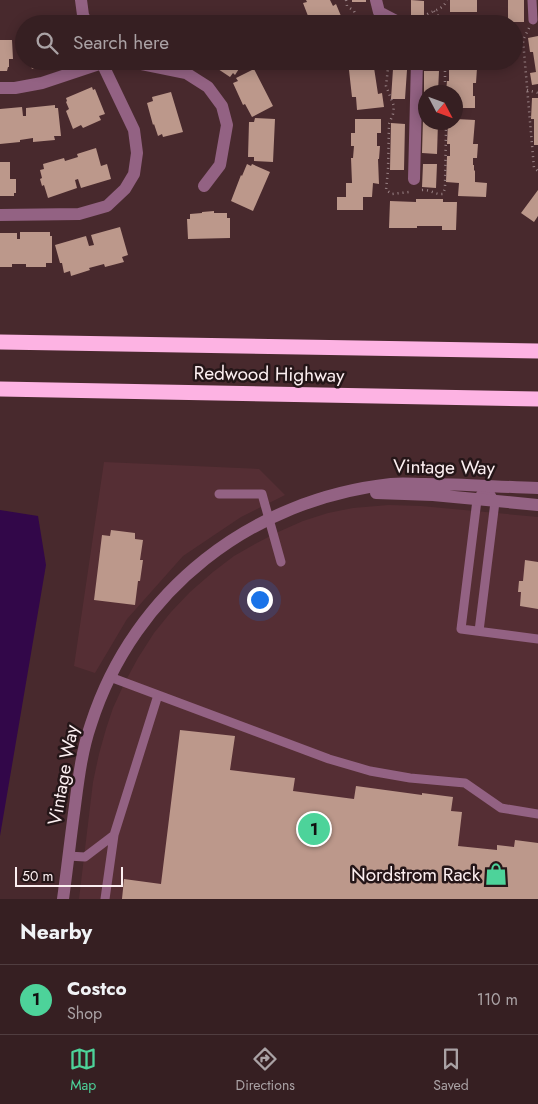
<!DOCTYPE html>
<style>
:root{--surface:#361f22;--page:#412c2f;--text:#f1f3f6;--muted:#aaa2a5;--line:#503d40;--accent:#4dd39a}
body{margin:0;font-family:Jost,sans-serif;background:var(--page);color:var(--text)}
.compass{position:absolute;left:418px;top:85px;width:45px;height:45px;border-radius:50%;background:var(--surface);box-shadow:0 2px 12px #0003;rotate:131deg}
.scale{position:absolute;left:15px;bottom:12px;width:108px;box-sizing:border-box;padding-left:5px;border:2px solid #fceff1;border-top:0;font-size:14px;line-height:18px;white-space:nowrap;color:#fceff1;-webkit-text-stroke:4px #251618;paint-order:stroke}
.you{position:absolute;left:259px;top:599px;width:18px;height:18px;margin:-12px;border:4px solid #fff;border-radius:50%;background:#1a73e8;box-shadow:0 0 0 8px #1a73e833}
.badge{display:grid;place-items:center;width:32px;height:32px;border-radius:50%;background:var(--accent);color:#111;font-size:16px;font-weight:700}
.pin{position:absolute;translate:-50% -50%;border:2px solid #fff;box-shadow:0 1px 5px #0006}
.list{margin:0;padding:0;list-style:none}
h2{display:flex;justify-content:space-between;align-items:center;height:65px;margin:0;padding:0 20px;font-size:21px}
h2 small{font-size:16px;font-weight:400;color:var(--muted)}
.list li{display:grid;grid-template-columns:32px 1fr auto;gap:15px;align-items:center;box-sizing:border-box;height:70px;padding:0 20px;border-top:1px solid var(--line)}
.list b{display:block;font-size:19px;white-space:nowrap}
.list p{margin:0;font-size:16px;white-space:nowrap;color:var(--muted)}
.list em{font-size:16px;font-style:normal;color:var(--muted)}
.icon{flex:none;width:28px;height:28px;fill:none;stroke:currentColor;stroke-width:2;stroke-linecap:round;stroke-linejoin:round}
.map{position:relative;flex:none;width:538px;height:899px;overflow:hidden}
.search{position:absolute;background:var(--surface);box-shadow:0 2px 12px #0003;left:15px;right:15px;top:15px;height:55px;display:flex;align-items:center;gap:12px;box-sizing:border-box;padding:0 18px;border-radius:28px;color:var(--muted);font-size:19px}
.sheet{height:135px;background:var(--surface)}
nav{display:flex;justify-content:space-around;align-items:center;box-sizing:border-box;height:70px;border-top:1px solid var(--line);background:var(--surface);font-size:14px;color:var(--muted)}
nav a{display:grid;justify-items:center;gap:2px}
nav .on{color:var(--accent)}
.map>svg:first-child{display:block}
.built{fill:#552e34}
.water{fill:#320749}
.building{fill:#bc988b}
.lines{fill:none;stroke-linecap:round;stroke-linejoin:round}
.path{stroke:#9a8386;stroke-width:2.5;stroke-dasharray:1 4;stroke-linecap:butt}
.service{stroke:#936283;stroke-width:9}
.minor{stroke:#936283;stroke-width:12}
.tertiary{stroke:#936283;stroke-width:12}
.motorway{stroke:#fdb3e3;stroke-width:15}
.labels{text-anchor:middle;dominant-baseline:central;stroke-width:5;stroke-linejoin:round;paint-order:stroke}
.street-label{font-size:19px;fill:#fceff1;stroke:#251618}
.poi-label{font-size:19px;fill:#fceff1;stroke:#251618;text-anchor:end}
</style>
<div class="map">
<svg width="538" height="899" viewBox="0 0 538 899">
<rect width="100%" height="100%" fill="#48292d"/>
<!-- built -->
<path class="built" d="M104,462l155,7 26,26 -44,22 -58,39 -56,63 -32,54 -21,-7z
M389,505l32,1 117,11v382h-459l14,-117 6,-28 7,-25 7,-21 11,-24 14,-26 16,-25 17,-21 19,-20 23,-20 21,-16 21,-12 21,-11 27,-12 25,-8 25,-5z"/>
<!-- water -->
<path class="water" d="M0,510l38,6 8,49 -46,271z"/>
<!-- building -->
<path class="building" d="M306,0h24l3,6 3,-2 5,12 -20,8h-7l-3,-9 -3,1 -5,-13 4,-1z
M352,0h14v2h-14z
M411,0l13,1v14h-13z
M450,0h27v12h-27z
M508,0h16v22h-16z
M538,36v48l-6,1 -2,-12 6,-1 -3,-20h-3l-2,-14z
M0,40h12l1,19h-4v8h-1l-1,4h-7z
M29,61h22l-19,8z
M206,61h38l-9,14 -2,-2 -3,4z
M348,61h25l5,33 4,-1 2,14 -27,3 -1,-13h-4z
M447,61h27v7h3l-1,15h-3v13h2v12h-19v-16h-10l1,-11h2v-12h-2z
M254,69l19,37 -21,11 -7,-13 -2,1 -10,-22 5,-2 -2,-3z
M393,69l14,1 -2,29h-14z
M424,71h15l-1,21h-14z
M92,87l1,3 2,-1 10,25 -6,2 2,4 -18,8 -2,-3 -8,4 -7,-18 3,-2 -3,-7 1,-1 -1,-3z
M171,92l12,40 -20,5 -1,-3 -4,2 -4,-12 -1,1 -6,-22 6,-2 -1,-4z
M532,98h6v47h-4v-26h-3z
M55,105v3h3l3,28h-7l1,4 -22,2v-4l-13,2v2l-20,2v-35l22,-2 1,9h3v-8z
M255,118l20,1 -2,43 -19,-1v-4h-6l1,-35h5z
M423,118h3v4h12l-1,32 -15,-1z
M355,119h26v14h-4v13h3l-1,13h-1l1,25 -6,-1 -1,14h-9v13h-26v-13h9v-14h6l-1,-25h2l1,-12h-3v-13h4z
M456,119l19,1 -2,24h5l-1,14h-4v7h1v5l1,1v11l12,1 -1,14 -28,-1 1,-13 -13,-1 1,-26h3v-12h-3l1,-22h8z
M391,123l14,1 -1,46h-14z
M96,148l5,18 6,-2 4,15 -30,9 -3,-9 -3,1 2,8 -29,10 -4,-13 -2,1 -2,-7 2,-1 -2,-8 4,-1 -1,-5 21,-6 1,3 13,-4 -1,-3z
M0,162h10v17h6v14h-2v3h-14z
M247,164l4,2 1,-2 18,8 -17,39 -22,-10 10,-26 1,1z
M423,164h14l-1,24 -14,-1z
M538,190v26l-4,6 -13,-9z
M416,199h27v3h14l-1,28h-14v-4h-25v2h-28l1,-27 26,1z
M214,211v2h13v5h3v20l-42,1 -1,-20h3v-5l12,-1v-1z
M120,227l8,28 -6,2 2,5 -19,5 -1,-3 -15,4 1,2 -19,6 -1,-5 -6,2 -2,-10h-2l-5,-18 31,-9 3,10 5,-1 -3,-10z
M20,232h30v4h2v27h-6v4h-20v-3h-14v3h-12v-34h17v6h3z
M111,530l24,3v6l8,1 -3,20h3l-3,21h-2l-3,24 -41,-5 8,-65 8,1z
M525,560l13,2v47l-18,-3 1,-14h-3l1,-11h4z
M180,730l55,6 -5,34 65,8 -2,13 61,8 2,-13 66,9v-2l31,4 -2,14 11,1 -4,34 39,4v-5l17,2 1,-7 23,3v56h-416l2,-20 37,5z"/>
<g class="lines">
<!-- path -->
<path class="path" d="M346,0l1,6 7,5 5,13
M434,11l11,13
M415,23c3,-3 7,-6 11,-8 9,-6 16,-4 21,-15
M529,28l-6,12 11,128 4,3
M385,61l3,7 -2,18 8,20 -1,8 -4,10 -1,46 -2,20 6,4 17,-2
M388,68l16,-3
M527,90l11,3
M445,92v-31
M422,190c8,-1 13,5 21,4l2,-6 1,-60 -1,-6"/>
<!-- service -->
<path class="service" d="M532,0l1,20
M219,494h43l19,68
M479,631l16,-129 -9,-16 -9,14 -16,129 77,10
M110,677l219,82 41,12 40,7 55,5 36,25 37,6
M68,856l17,1 29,-22
M105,899l9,-64 44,-140"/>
<!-- minor -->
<path class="minor" d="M81,0l2,15 4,9
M376,0l3,12 23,12
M0,88h15l27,-5 60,-20 25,-2 59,12 22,14 14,19 5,19 -7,40 -16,21
M414,179l3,-118
M0,215l79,-1 28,-8 18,-17 9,-15 3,-21 -3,-23 -33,-69"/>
<!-- tertiary -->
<path class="tertiary" d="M376,493l57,2 105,10
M63,899c4,-29 7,-57 11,-86 4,-30 7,-60 17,-89 43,-134 161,-225 300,-240 11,-1 23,0 34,0 38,0 75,3 113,4"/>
<!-- motorway -->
<path class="motorway" d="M0,342l538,9
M0,389l538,10"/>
</g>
<!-- icons -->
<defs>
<symbol id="shop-bare" viewBox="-9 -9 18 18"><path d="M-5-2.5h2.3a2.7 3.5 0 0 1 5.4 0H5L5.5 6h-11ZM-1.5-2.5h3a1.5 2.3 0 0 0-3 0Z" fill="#4dd39a" stroke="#251618" stroke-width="2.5" paint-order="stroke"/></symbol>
</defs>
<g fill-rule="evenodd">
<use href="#shop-bare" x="480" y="858" width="32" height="32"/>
</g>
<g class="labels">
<!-- street labels -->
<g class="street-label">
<text transform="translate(269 374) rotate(1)">Redwood Highway</text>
<text transform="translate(444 467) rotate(1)">Vintage Way</text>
<text transform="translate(63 775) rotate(-80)">Vintage Way</text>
</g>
<!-- poi labels -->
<g class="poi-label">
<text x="480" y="874">Nordstrom Rack</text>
</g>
</g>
</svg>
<svg class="compass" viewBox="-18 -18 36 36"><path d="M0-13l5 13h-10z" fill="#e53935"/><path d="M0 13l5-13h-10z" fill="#aaa2a5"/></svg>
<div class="scale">50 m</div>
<div class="you"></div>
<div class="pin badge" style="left:314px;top:829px">1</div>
<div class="search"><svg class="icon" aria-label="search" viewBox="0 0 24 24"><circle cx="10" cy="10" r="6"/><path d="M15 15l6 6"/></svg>Search here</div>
</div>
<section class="sheet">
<h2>Nearby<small></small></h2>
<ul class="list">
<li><span class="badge">1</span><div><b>Costco</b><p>Shop</p></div><em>110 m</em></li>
</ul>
</section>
<nav>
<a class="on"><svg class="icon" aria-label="map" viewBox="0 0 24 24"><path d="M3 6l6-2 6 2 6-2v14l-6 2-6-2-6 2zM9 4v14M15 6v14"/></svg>Map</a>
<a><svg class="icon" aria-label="directions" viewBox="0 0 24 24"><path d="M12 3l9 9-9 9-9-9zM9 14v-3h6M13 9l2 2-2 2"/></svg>Directions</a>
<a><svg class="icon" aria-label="saved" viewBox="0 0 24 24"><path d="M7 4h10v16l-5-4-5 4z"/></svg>Saved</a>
</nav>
